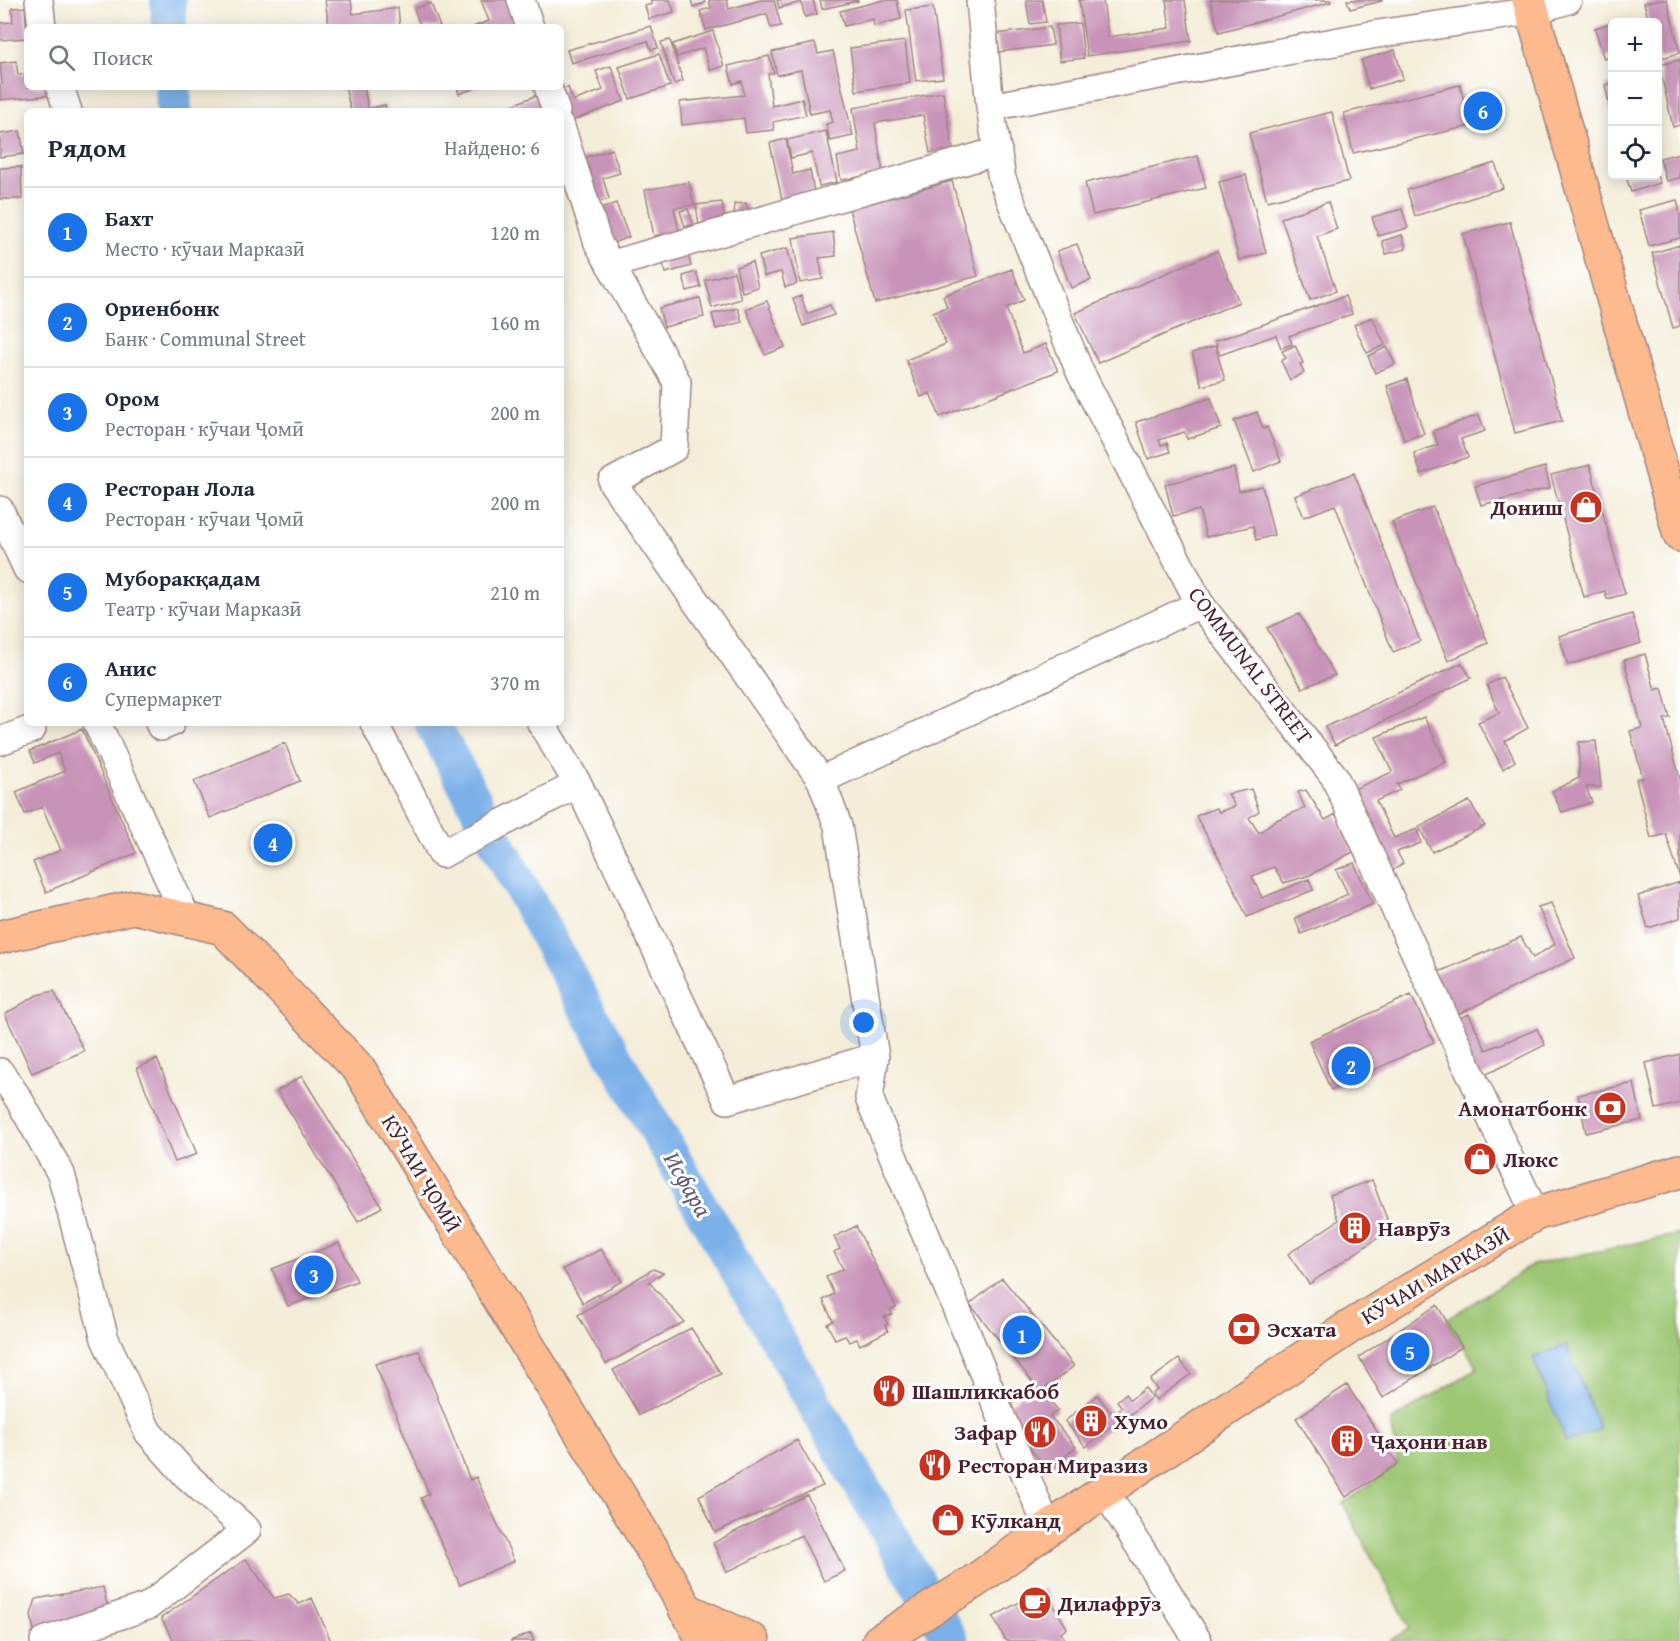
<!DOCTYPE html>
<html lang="ru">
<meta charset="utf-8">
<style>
:root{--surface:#fff;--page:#f2f2f3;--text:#1f2937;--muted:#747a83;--line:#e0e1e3;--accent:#1a73e8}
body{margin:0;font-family:"Gentium Book Plus",serif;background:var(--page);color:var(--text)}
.controls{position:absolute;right:18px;top:18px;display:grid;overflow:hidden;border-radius:9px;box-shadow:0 3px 15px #0003}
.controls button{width:54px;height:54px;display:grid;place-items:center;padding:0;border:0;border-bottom:2px solid var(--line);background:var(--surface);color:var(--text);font:30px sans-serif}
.you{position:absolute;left:864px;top:1023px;width:21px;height:21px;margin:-15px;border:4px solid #fff;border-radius:50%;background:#1a73e8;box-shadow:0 0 0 9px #1a73e833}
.badge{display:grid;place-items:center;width:39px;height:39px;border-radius:50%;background:var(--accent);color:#fff;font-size:20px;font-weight:700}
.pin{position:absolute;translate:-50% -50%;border:3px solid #fff;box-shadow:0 2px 6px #0006}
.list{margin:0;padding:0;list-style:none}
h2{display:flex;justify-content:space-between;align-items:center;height:78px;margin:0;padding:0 24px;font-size:26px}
h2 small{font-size:20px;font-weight:400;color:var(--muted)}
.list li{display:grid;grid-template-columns:39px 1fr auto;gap:18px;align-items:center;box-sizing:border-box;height:90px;padding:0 24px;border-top:2px solid var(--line)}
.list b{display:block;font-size:22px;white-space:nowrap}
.list p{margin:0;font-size:20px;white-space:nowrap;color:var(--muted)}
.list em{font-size:20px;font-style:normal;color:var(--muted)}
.icon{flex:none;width:33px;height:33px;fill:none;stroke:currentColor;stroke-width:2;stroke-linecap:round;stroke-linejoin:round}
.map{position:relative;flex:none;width:1680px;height:1641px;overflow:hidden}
.search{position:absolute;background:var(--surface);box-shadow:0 3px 15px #0003;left:24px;top:24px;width:540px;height:66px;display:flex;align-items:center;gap:15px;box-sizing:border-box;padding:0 21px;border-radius:9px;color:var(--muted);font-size:22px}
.panel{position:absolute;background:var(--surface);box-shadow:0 3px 15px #0003;left:24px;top:108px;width:540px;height:618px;border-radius:9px}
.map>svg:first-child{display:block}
.green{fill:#9cc672;stroke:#73724e;stroke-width:1.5}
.water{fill:#7bb0e9;stroke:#62688a;stroke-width:1.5}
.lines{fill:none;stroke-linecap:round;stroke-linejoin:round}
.river{stroke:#7bb0e9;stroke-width:36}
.building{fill:#c893b8}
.minor-casing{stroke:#9f8682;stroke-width:30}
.major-casing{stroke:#9f8682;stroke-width:36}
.minor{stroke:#fff;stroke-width:27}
.major{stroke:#fcba8e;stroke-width:33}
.labels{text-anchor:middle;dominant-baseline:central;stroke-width:6;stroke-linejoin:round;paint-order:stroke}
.poi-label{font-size:22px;font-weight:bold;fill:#4a1f2b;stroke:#fff;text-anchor:start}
.street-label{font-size:22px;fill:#4a1f2b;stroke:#fff}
.water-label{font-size:24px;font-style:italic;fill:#5e5977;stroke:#fff}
</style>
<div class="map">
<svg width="1680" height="1641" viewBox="0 0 1680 1641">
<rect width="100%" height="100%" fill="#fff"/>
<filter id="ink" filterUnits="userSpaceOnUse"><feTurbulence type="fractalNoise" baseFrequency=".0167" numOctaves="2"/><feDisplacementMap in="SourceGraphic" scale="12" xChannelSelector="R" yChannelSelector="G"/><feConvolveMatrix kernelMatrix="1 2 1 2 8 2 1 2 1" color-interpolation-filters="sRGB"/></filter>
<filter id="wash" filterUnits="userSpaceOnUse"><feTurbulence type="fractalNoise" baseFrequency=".008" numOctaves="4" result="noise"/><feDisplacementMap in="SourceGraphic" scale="24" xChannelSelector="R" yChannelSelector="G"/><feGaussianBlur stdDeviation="1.35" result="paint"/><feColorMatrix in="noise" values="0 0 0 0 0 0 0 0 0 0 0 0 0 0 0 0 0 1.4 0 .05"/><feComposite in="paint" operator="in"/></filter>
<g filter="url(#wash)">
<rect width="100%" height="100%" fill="#f4edd9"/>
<!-- green -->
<path class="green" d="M1680,1234v407h-290l20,-13 -67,-124 55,-40 -7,-43 87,-53 -32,-48 86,-55z"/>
<!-- water -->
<path class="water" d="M1566,1345l34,84 -34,13 -33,-84z"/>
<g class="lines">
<!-- river -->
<path class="river" d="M168,0l1,27
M173,87l1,24
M432,723l152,281 367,637"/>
</g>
<g id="blocks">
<!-- building -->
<path class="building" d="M325,0h26l2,14 45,-6 2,19h-71z
M481,0h25l10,27h-43l16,-6z
M650,0h20l4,12 -25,7 -4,-13 7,-2z
M691,0h13l1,3 -12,4z
M709,0h18l2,9 32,-9h13l7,26 -10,2 -4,-14 -61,16 -6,-19 11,-3z
M777,0h36l4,14 -12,3 -4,-15 -22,6z
M820,0h37l1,1 -36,8z
M884,0h13l4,19 -27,7 -1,-7 -29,7 -4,-15z
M1026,0h16l4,22 -16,2z
M1079,0h24l5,37 62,-9 -4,-28h19l6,41 -104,15z
M1210,0h120l1,2 -112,30z
M1347,0h35v1l-32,8z
M1657,0h10l13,53 -22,6v-37h-9l-5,-19z
M431,3l9,24h-19l-7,-18z
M25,7l2,31 -27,2v-17l13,-1 -1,-14z
M933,7l10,71 -27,3 -10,-71z
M1080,23l4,35 -24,3 -4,-36z
M1612,23v33l-8,3 -9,-31z
M651,26l7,22 -7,2 -3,-9 -77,22 -4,-13z
M1050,27l3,18 -54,7 -2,-18z
M713,31l11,35 -14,4 -7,-22 -26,9 -4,-13z
M670,40l13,41 -9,3 -13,-42z
M905,41l5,42 -54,8 -6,-43z
M815,43l3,11 15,-3 20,85 -23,5 -4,-17 7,-2 -3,-12 -20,4 -9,-44 -24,5 -5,-23z
M1395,50l8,29 -34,10 -8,-29z
M659,54l11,32 -40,13 -11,-32z
M769,56l5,17 -6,1 4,32 30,-7 4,16 -33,7 1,8 -28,3 -2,-15 -62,7 -2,-23 64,-7 -2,-14 -9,3 -5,-18z
M1680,60v65l-7,2 -14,-62z
M16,61l2,14 9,-1v13h24l1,8 -52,5v-15l2,-1 -2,-21z
M611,66l13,35 -58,22 -12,-30 14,-6 5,14 30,-11 -7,-19z
M1612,83v33l-7,-31z
M1460,85l10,41 -117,27 -9,-40z
M345,87h19l4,22 17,-4 1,6h-35z
M457,87h21l-19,7z
M1484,89l12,40 -13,4 -12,-40z
M943,92l10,57 -23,4 -7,-38 -48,8 8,50 -42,7 -4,-23 23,-5 -7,-44z
M537,95l6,16h-45z
M1332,112l17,69 -82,20 -18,-68z
M20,131l4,23 -24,3v-23z
M826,131l11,51 -18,4 -7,-33 -21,5 -4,-18z
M786,139l7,35 17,-4 4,22 -32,8 -12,-57z
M612,149l8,24 -17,5 6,21 -14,4 -14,-44z
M1680,153v25l-14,3 -6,-23z
M1198,156l8,32 -113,27 -8,-32z
M1495,163l8,25 -88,28 -8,-26z
M21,167l1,32h-22v-31z
M1246,175l20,78 -27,7 -20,-78z
M1626,176h31l3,7 -29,9z
M952,181l26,95 -103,27 -26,-94z
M689,182l5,23 -20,3 5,23 -25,5 -9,-46z
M1677,200l3,14v24l-31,8 -10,-36z
M722,202l3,20 -26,3 -3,-20z
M1328,202l9,27 -20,7 19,55 -26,9 -29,-82z
M616,203l13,34 -19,7 -12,-34z
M746,203l3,11 -14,4 -1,-14z
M688,209l5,15 -8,3 -5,-16z
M1402,209l6,19 -30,8 -6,-19z
M1510,222l52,199 -47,12 -52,-199z
M833,232l3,24 -17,2 4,21 -23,4 -7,-45z
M1402,235l4,14 -20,5 -4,-13z
M1077,244l14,36 -20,8 -14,-37z
M1680,245v81l-7,2 -21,-75z
M787,248l10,36 -12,3 -4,-15 -17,4 -5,-20z
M687,251l4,15 -25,7 -5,-15z
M1217,251l22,51 -141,61 -23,-50z
M752,262l6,25 -16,5 -6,-25z
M1012,269l12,31 -18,8 17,45 23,-9 12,27 -118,46 -10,-24 -9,4 -15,-37 40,-16 -13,-32 14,-5 -4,-11z
M696,272l5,15 -14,4 -4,-15z
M734,272l7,27 -29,9 -7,-28z
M801,296l6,18 23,-9 4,10 -31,11 -10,-27z
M1345,296l7,18 -63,22 3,8 -11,4 -5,-13 -56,20 -5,-14z
M700,298l4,19 -40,10 -5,-19z
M767,301l18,46 -20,8 -19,-46z
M738,308l4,14 -26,7 -4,-15z
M1372,317l13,28 -18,8 -13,-28z
M1295,345l8,18 -3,1 4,9 -14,7 -9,-19 5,-3 -4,-7z
M1215,346l10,34 -23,6 -10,-33z
M1387,347l8,17 -20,9 -7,-17z
M1407,379l17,55 -20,6 -17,-54z
M1211,398l10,30 -34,11 -3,-7 -25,8 2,5 6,-2 3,9 -22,7 -12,-37z
M1257,412l6,17 4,-2 14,34 -27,11 -20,-51z
M1479,415l6,16 -24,8 7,18 -47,17 -7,-21 24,-8 -5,-14z
M1590,465l35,129 -18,5 -2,-8 -21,6 -33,-122z
M1545,467l5,21 -69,17 -6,-19z
M1234,468l5,23 23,-5 12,49 -18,5 -3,-14 -47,11 -7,-27 -26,6 -8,-32z
M1354,473l66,168 -27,11 -58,-147 -31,12 -9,-21z
M1433,507l55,136 -40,18 -56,-139z
M1299,614l36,61 -33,13 -35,-60z
M1632,614l9,29 -73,22 -9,-29z
M1645,654l10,36 7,-2 8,30 -6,1 16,60v99l-14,-44 -15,4 -15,-59 7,-1 -13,-47 12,-3 -18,-68z
M1462,663l9,15 -136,67 -10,-18z
M1502,677l26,51 -23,13 10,20 -12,8 -25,-47 21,-9 -12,-28z
M1424,717l22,45 -49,22 3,6 -24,11 18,37 23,-9 4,14 -24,9 6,11 -12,9 -43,-80 44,-20 -16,-35z
M82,729l54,124 -90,39 -13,-30 28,-12 -19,-43 -17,7 -9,-22 49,-21 -7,-18 -23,10 -5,-12z
M1596,741l5,46h-15l6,15 -30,10 -10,-21 27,-13v-36z
M285,743l15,38 -90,37 -16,-37z
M1251,789l8,22 -10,7 10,15 15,-12 31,-13 -7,-16 8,-2 19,30 11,-6 17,38 -43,23 -26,8 -10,-16 -22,9 10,22 47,-19 4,11 -66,27 -20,-44 -31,-57 20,-8 3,4 16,-6 -7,-12z
M1469,801l16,25 -53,26 -13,-25z
M1354,863l19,41 -72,30 -6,-16 53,-24 -12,-24z
M1680,882v36l-32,10 -10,-32z
M1551,903l24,55 -125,60 -21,-42 92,-39 12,21 22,-14 -17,-37z
M54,991l30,60 -52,22 -27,-59 32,-19z
M1411,995l23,47 -103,48 -22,-49z
M1469,1014l17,36 51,-21 8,16 -66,33 -27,-57z
M1680,1054v49l-24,6 -10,-46z
M157,1059l40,95 -22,8 -38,-94z
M302,1076l80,131 -24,15 -81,-131z
M1634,1083l8,37 -56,13 -8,-38z
M1372,1180l15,39 -6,17 -72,48 -21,-30 51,-34 -9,-25z
M856,1226l40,81 -6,3 2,4 -8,3 4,7 -3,1 3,6 -28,14 -3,-6 -8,3 -4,-7 -10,4 -8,-15 6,-3 -10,-21 11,-6 -8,-17 17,-8 -9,-17 6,-3 -6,-12z
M339,1243l18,38 -69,25 -16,-37z
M601,1249l21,32 -39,22 -20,-34z
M653,1269l10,4 -14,9 35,40 -78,42 -28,-49z
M1002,1278l72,88 -31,24 -1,-2 -3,2 -69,-86z
M1437,1305l25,42 -79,51 -24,-41z
M691,1328l30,46 -82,41 -26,-45z
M419,1351l51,129 6,-3 38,84 -54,24 -39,-87 8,-4 -54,-130z
M1179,1359l12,15 -35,26 -4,-7 5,-3 -7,-10z
M1347,1385l51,79 -52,33 -50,-79z
M1145,1388l7,9 -26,21 -7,-9 3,-2 -5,-6 8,-7 5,6z
M1035,1389l5,6 3,-3 15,18 -8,6 26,31 -28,23 -48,-58 23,-18 2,3z
M1097,1395l21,26 -32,26 -21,-26z
M797,1440l26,46 -108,46 -16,-36z
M807,1495l38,76 -21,10 -23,-46 -74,37 -14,-29z
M246,1559l28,39 15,-4 10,10 13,-6 19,43h-157l-13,-23z
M103,1587l5,21 -74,23 -3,-16 5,-16z
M1044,1588l23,40 -6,5 5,8h-60l-13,-24z
M531,1633l3,8h-24z"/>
</g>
</g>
<g filter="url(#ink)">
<use href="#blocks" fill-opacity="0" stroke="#9f8682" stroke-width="1.5"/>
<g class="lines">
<defs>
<path id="minor" d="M39,0l3,27
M521,0l9,27
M980,0l10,107 12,72 78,193 120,232 134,172 201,438
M60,87l8,24
M548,87l8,24
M990,107l381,-72 161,-24 36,-11
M561,127l37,116 79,139 -3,66 -62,34 209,298 17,46 37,231 -6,41 179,431
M610,265l388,-114
M0,510l27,59
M97,723l90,196
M159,723l2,4 10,-4
M374,723l68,131 136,-70 -37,-61
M0,741l32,-12
M821,780l379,-176
M578,784l149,316 148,-43
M0,1072l18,26 43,76 44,165 43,93 38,43 61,55 -99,76 -104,35
M1105,1491l93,150"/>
<path id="major" d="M1529,0l151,535
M0,937l134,-30 89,21 136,141 293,480 52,92
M685,1609l68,32
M879,1641l93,-58 76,-54 300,-201 187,-114 145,-43"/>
</defs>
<!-- minor casing -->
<use href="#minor" class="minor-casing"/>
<!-- major casing -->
<use href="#major" class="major-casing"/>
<!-- minor -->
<use href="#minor" class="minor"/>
<!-- major -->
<use href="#major" class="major"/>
</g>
</g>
<!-- icons -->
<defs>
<symbol id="shop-disc" viewBox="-11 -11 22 22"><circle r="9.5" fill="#c8321e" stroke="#fff"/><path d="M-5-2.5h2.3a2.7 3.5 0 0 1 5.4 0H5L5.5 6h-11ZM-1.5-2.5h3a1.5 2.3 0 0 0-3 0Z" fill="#fff"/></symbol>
<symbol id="bank-disc" viewBox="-11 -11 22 22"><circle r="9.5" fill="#c8321e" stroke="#fff"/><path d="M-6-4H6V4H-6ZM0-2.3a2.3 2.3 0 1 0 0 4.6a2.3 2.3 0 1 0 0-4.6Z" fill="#fff"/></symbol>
<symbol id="building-disc" viewBox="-11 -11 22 22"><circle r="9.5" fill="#c8321e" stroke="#fff"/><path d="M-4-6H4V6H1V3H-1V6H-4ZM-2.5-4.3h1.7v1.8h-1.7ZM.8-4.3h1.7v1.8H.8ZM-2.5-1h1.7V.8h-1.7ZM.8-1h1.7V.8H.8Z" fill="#fff"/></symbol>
<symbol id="restaurant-disc" viewBox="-11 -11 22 22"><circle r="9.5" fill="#c8321e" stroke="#fff"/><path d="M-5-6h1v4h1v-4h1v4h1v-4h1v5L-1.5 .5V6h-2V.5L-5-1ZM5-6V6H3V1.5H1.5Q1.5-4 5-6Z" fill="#fff"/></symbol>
<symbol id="cafe-disc" viewBox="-11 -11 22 22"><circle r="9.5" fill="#c8321e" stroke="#fff"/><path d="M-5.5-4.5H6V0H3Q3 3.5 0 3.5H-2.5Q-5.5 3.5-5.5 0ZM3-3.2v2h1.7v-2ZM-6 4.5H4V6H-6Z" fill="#fff"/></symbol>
</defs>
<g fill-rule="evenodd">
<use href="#shop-disc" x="1567" y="488" width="38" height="38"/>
<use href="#bank-disc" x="1591" y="1089" width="38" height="38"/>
<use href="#shop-disc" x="1461" y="1140" width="38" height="38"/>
<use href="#building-disc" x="1336" y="1209" width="38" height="38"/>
<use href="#bank-disc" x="1225" y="1310" width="38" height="38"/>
<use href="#restaurant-disc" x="870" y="1372" width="38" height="38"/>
<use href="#building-disc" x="1072" y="1402" width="38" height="38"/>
<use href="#restaurant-disc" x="1021" y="1413" width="38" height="38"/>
<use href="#building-disc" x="1328" y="1422" width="38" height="38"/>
<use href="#restaurant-disc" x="916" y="1446" width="38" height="38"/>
<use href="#shop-disc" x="929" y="1501" width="38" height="38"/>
<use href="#cafe-disc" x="1016" y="1584" width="38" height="38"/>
</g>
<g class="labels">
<!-- poi labels -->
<g class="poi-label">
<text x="1563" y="507" text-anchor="end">Дониш</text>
<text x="1587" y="1108" text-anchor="end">Амонатбонк</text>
<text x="1503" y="1159">Люкс</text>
<text x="1378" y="1228">Наврӯз</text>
<text x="1267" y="1329">Эсхата</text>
<text x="912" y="1391">Шашликкабоб</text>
<text x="1114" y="1421">Хумо</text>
<text x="1017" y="1432" text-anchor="end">Зафар</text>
<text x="1370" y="1441">Ҷаҳони нав</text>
<text x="958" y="1465">Ресторан Миразиз</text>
<text x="971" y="1520">Кӯлканд</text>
<text x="1058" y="1603">Дилафрӯз</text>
</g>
<!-- street labels -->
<g class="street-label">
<text transform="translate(1251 665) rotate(53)">COMMUNAL STREET</text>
<text transform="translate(422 1173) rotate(59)">КӮЧАИ ҶОМӢ</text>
<text transform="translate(1435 1275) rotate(-31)">КӮЧАИ МАРКАЗӢ</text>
</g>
<!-- water labels -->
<g class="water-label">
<text transform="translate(688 1184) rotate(60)">Исфара</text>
</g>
</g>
</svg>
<div class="controls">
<button>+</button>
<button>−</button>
<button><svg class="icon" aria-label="locate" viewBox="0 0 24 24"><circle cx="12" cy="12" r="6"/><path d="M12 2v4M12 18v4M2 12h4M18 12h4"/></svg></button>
</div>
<div class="you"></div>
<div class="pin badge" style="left:1022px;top:1335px">1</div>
<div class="pin badge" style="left:1351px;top:1066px">2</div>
<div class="pin badge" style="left:314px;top:1275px">3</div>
<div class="pin badge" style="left:273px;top:843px">4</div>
<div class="pin badge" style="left:1410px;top:1352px">5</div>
<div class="pin badge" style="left:1483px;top:111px">6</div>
<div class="search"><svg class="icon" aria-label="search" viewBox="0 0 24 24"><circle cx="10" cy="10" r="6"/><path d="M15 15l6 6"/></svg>Поиск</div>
<section class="panel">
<h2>Рядом<small>Найдено: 6</small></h2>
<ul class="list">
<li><span class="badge">1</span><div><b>Бахт</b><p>Место · кӯчаи Марказӣ</p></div><em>120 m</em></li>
<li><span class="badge">2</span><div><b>Ориенбонк</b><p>Банк · Communal Street</p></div><em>160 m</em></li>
<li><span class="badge">3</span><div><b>Ором</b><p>Ресторан · кӯчаи Ҷомӣ</p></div><em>200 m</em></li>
<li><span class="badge">4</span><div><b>Ресторан Лола</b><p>Ресторан · кӯчаи Ҷомӣ</p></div><em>200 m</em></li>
<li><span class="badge">5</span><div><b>Муборакқадам</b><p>Театр · кӯчаи Марказӣ</p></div><em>210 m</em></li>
<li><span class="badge">6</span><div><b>Анис</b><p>Супермаркет</p></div><em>370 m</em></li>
</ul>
</section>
</div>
